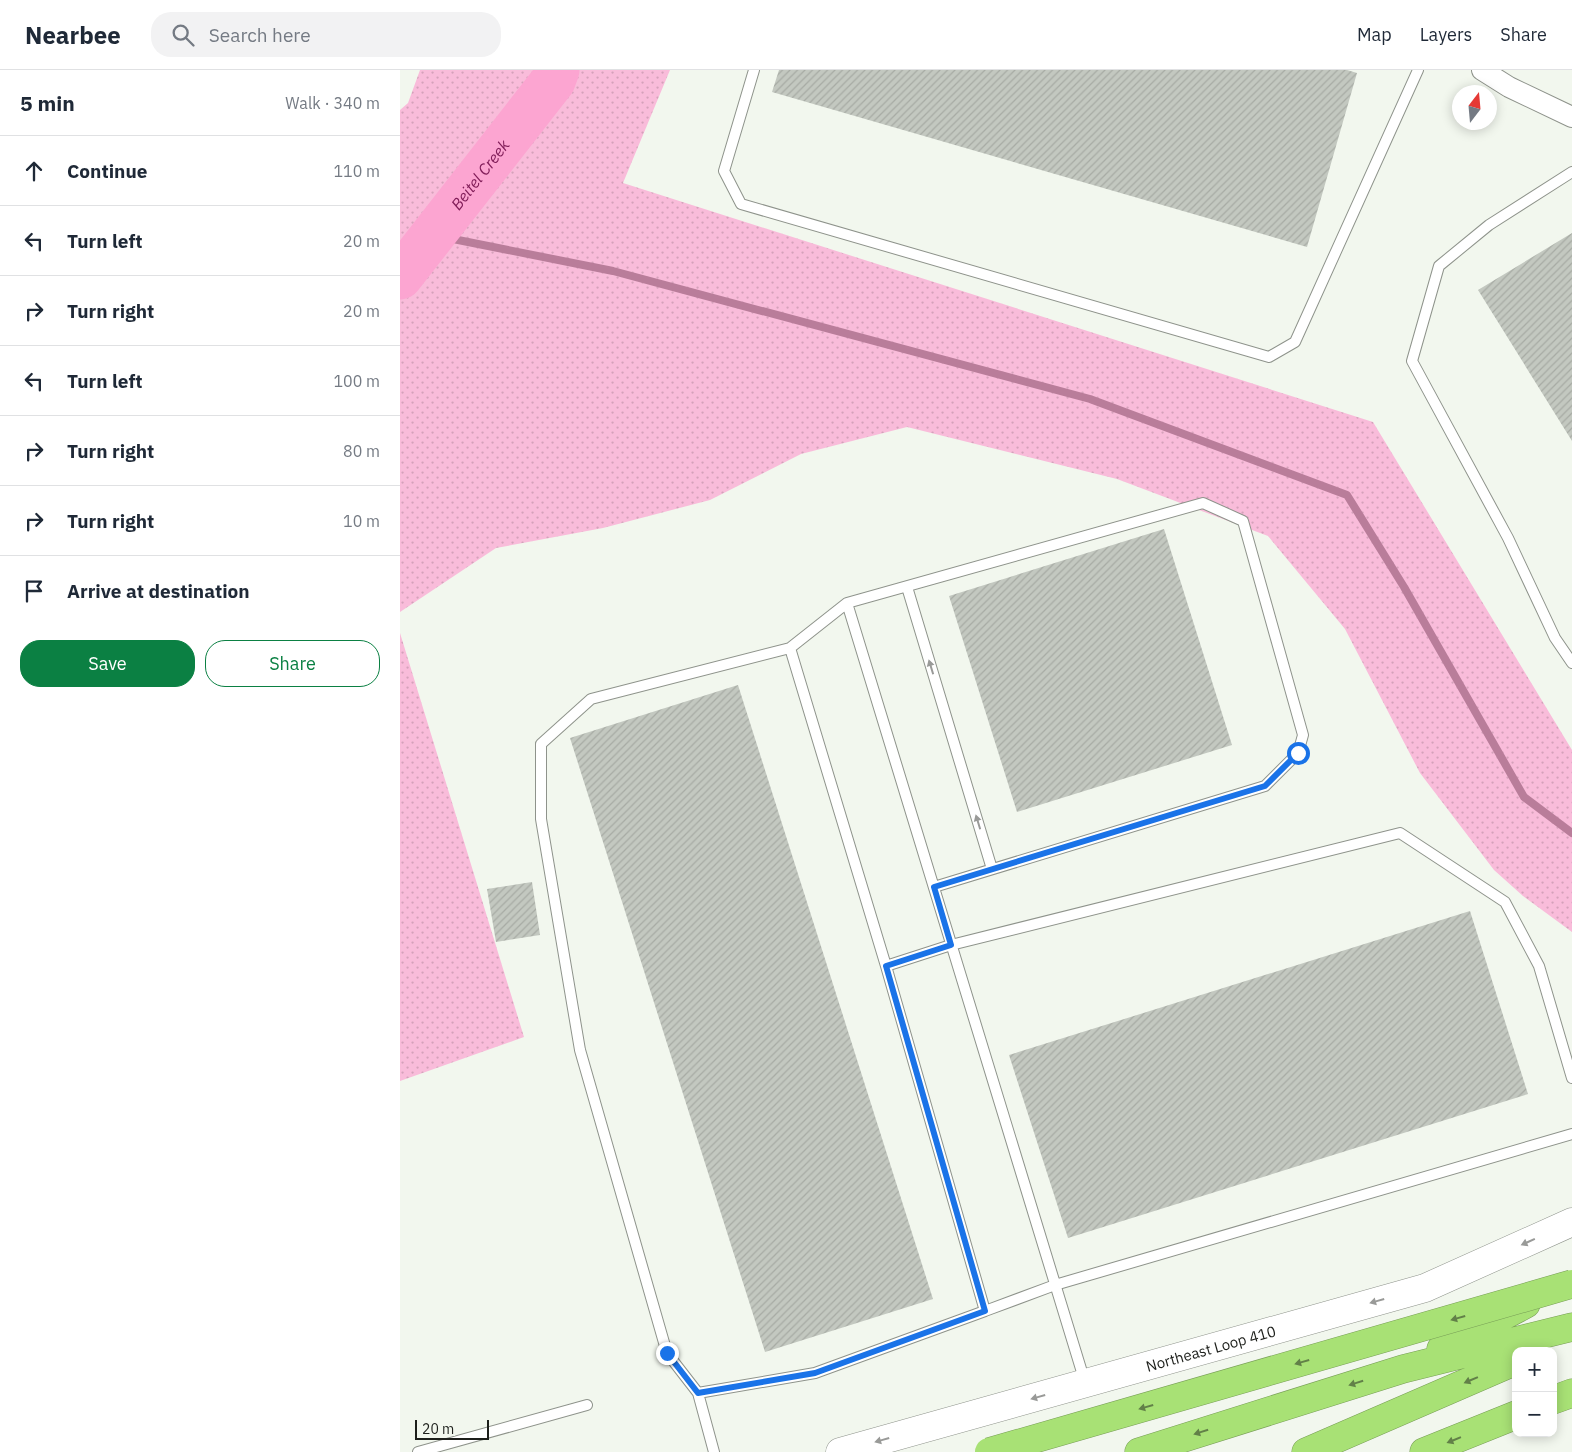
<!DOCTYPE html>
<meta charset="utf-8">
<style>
:root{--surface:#fff;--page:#f2f2f3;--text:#1f2937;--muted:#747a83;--line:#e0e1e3;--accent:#0b8043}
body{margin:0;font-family:"IBM Plex Sans",sans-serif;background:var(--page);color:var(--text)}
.controls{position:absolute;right:15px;bottom:15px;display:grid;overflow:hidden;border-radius:10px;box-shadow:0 2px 12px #0003}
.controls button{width:45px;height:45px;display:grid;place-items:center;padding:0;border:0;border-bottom:1px solid var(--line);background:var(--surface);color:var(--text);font:25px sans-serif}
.compass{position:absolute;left:1052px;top:15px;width:45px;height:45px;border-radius:50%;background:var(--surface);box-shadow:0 2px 12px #0003;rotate:16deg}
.scale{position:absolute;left:15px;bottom:12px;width:74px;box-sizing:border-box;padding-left:5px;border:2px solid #1d1f1b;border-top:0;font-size:14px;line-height:18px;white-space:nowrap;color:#1d1f1b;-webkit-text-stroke:4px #f2f7ee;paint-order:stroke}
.stop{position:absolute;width:15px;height:15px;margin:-11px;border:4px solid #1a73e8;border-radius:50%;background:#fff}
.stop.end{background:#1a73e8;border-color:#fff;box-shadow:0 1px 5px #0008}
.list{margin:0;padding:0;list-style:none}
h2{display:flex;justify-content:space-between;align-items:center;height:65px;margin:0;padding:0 20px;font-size:21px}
h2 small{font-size:16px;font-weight:400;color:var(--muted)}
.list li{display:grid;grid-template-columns:32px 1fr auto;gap:15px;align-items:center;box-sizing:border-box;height:70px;padding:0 20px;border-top:1px solid var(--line)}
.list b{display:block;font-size:19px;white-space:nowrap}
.list em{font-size:16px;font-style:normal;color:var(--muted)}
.actions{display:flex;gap:10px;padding:15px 20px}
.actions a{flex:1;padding:11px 0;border:1px solid var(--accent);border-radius:20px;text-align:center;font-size:18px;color:var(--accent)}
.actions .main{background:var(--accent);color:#fff}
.icon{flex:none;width:28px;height:28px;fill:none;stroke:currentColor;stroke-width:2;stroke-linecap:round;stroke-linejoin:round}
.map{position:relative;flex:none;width:1172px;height:1382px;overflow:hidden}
header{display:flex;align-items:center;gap:30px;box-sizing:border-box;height:70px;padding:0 25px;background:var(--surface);border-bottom:1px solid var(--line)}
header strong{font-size:24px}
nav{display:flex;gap:28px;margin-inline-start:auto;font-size:18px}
.search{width:350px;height:45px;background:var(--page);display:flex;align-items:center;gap:12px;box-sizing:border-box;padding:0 18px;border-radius:20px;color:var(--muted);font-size:19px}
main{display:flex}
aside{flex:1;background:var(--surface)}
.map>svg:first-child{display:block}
.green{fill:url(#green-dots)}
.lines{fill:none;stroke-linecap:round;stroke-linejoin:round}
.stream{stroke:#b97d9a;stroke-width:8}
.river{stroke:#fca5d1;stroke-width:45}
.building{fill:url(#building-hatch)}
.service-casing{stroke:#8e938b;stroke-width:12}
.minor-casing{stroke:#8e938b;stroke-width:22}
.secondary-casing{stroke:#8e938b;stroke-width:29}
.motorway-casing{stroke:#779d56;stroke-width:29}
.service{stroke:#fff;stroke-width:10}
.minor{stroke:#fff;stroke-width:20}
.secondary{stroke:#fff;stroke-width:28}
.motorway{stroke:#a8e175;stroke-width:28}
.motorway-bridge-casing{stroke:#779d56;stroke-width:29;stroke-linecap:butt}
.motorway-bridge{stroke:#a8e175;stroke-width:28}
.oneway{fill:#999a98}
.oneway2{fill:#628048}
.route{stroke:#1a73e8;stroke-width:6}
.labels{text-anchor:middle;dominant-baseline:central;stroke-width:4.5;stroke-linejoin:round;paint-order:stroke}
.street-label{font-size:15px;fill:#1d1f1b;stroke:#f2f7ee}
.water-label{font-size:16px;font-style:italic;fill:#811e59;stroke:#f2f7ee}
</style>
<header>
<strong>Nearbee</strong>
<div class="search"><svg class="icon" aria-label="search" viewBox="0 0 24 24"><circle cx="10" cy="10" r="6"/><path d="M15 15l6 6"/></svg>Search here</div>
<nav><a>Map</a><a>Layers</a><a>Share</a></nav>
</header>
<main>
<aside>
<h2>5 min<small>Walk · 340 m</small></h2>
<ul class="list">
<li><svg class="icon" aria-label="ahead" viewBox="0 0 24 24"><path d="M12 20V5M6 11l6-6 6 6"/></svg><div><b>Continue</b></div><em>110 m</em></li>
<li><svg class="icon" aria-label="left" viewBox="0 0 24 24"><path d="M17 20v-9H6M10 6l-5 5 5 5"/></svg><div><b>Turn left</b></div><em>20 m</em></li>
<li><svg class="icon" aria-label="right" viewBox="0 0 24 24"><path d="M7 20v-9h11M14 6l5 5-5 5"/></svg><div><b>Turn right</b></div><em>20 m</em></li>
<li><svg class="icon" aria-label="left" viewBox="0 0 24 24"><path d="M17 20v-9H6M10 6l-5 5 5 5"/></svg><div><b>Turn left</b></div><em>100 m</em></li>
<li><svg class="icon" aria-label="right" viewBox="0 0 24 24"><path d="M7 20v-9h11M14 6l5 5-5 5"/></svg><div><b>Turn right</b></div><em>80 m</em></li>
<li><svg class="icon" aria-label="right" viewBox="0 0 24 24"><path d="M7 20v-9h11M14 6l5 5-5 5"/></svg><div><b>Turn right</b></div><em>10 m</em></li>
<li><svg class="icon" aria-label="arrive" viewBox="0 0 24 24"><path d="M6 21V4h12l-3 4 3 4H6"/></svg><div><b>Arrive at destination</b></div></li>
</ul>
<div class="actions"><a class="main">Save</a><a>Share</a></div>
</aside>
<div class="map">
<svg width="1172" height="1382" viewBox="0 0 1172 1382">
<defs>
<pattern id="green-dots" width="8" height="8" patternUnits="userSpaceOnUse" patternTransform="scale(1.25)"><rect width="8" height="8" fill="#f9bcda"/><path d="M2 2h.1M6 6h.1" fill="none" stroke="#d5a1ba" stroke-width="1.8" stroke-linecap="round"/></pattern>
<pattern id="building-hatch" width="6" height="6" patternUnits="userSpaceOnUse" patternTransform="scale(1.25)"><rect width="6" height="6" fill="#c3c8c0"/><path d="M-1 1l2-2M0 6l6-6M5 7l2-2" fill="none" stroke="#a7aba4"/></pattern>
</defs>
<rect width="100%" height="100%" fill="#f2f7ee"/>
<!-- green -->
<path class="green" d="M20,0h250l-47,113 750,239 199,328v182l-49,-36 -29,-26 -74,-97 -75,-144 -77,-93 -151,-57 -210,-52 -106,27 -91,46 -107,28 -107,20 -96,64v-502l8,-7z
M0,563l124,404 -124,44z"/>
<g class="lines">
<!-- stream -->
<path class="stream" d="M33,165l180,36 477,128 257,96 57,92 120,210 48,36"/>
<!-- river -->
<path class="river" id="s1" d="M0,207l153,-196 4,-11"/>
</g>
<!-- building -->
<path class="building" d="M379,0h568l10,3 -50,174 -535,-155z
M1172,163v208l-94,-151z
M764,459l68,216 -215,67 -68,-216z
M338,615l195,614 -168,53 -195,-614z
M132,812l8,53 -44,7 -9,-53z
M1070,841l58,183 -460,144 -59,-183z"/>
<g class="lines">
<defs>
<path id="service" d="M354,0l-30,101 17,33 528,153 26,-15 123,-272
M1172,102l-83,53 -50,41 -27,95 96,177 47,100 17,25
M507,517l85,282
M447,533l238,779
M390,578l96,318 99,345 70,-26 517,-151
M486,896l65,-21 449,-112 105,69 34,64 33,112
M298,1323l117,-20 170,-62
M18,1382l169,-47
M314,1382l-16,-59 -31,-40 -87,-303 -39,-231v-75l50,-45 199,-51 57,-45 356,-100 40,18 60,214 -5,18 -33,33 -331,101"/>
<path id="minor" d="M1082,0l27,17 63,30"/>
<g id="secondary">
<path id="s2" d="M440,1382l585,-164 147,-66"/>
</g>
<path id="motorway" d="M1041,1279l85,-45
M1153,1330l19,-7
M739,1382l264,-83 169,-42
M906,1382l210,-91
M1024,1382l92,-37"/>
</defs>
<!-- service casing -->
<use href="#service" class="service-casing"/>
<!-- minor casing -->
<use href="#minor" class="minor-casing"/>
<!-- secondary casing -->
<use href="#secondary" class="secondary-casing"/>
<!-- motorway casing -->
<use href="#motorway" class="motorway-casing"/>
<!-- service -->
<use href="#service" class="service"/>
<!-- minor -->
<use href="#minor" class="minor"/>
<!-- secondary -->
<use href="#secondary" class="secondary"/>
<!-- motorway -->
<use href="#motorway" class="motorway"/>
<defs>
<path id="motorway-bridge" d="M589,1382l583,-168"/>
</defs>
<!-- motorway-bridge casing -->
<use href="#motorway-bridge" class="motorway-bridge-casing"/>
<!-- motorway-bridge -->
<use href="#motorway-bridge" class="motorway-bridge"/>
</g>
<!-- one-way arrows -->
<defs><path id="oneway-solid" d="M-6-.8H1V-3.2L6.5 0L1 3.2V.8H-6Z" transform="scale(1.25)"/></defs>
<g class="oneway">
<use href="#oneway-solid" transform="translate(531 597) rotate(-107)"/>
<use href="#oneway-solid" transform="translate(578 752) rotate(-107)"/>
<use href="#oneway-solid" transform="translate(1128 1172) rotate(156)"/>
<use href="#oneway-solid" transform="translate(977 1231) rotate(164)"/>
<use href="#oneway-solid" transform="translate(638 1327) rotate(164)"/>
<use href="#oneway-solid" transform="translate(482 1370) rotate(164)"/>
</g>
<g class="oneway2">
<use href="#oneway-solid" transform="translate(1058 1248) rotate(164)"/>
<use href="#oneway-solid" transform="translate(902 1292) rotate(164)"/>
<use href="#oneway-solid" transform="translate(1071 1310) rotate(157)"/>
<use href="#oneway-solid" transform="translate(956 1313) rotate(163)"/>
<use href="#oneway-solid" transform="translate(746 1337) rotate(164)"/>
<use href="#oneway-solid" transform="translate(801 1362) rotate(163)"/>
<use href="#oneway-solid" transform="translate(1054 1370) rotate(158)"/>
</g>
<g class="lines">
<!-- route -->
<path class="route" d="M267,1283l31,40 117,-20 170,-62 -99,-345 65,-21 -17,-58 331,-101 33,-33"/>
</g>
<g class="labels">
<!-- street labels -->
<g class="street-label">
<text stroke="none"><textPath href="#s2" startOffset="385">Northeast Loop 410</textPath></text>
</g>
<!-- water labels -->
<g class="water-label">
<text stroke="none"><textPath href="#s1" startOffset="130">Beitel Creek</textPath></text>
</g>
</g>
</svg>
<div class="controls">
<button>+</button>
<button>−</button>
</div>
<svg class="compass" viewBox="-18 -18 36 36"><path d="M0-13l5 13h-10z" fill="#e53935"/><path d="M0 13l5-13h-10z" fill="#747a83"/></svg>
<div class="scale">20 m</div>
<div class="stop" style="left:898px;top:683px"></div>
<div class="stop end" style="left:267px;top:1283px"></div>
</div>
</main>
